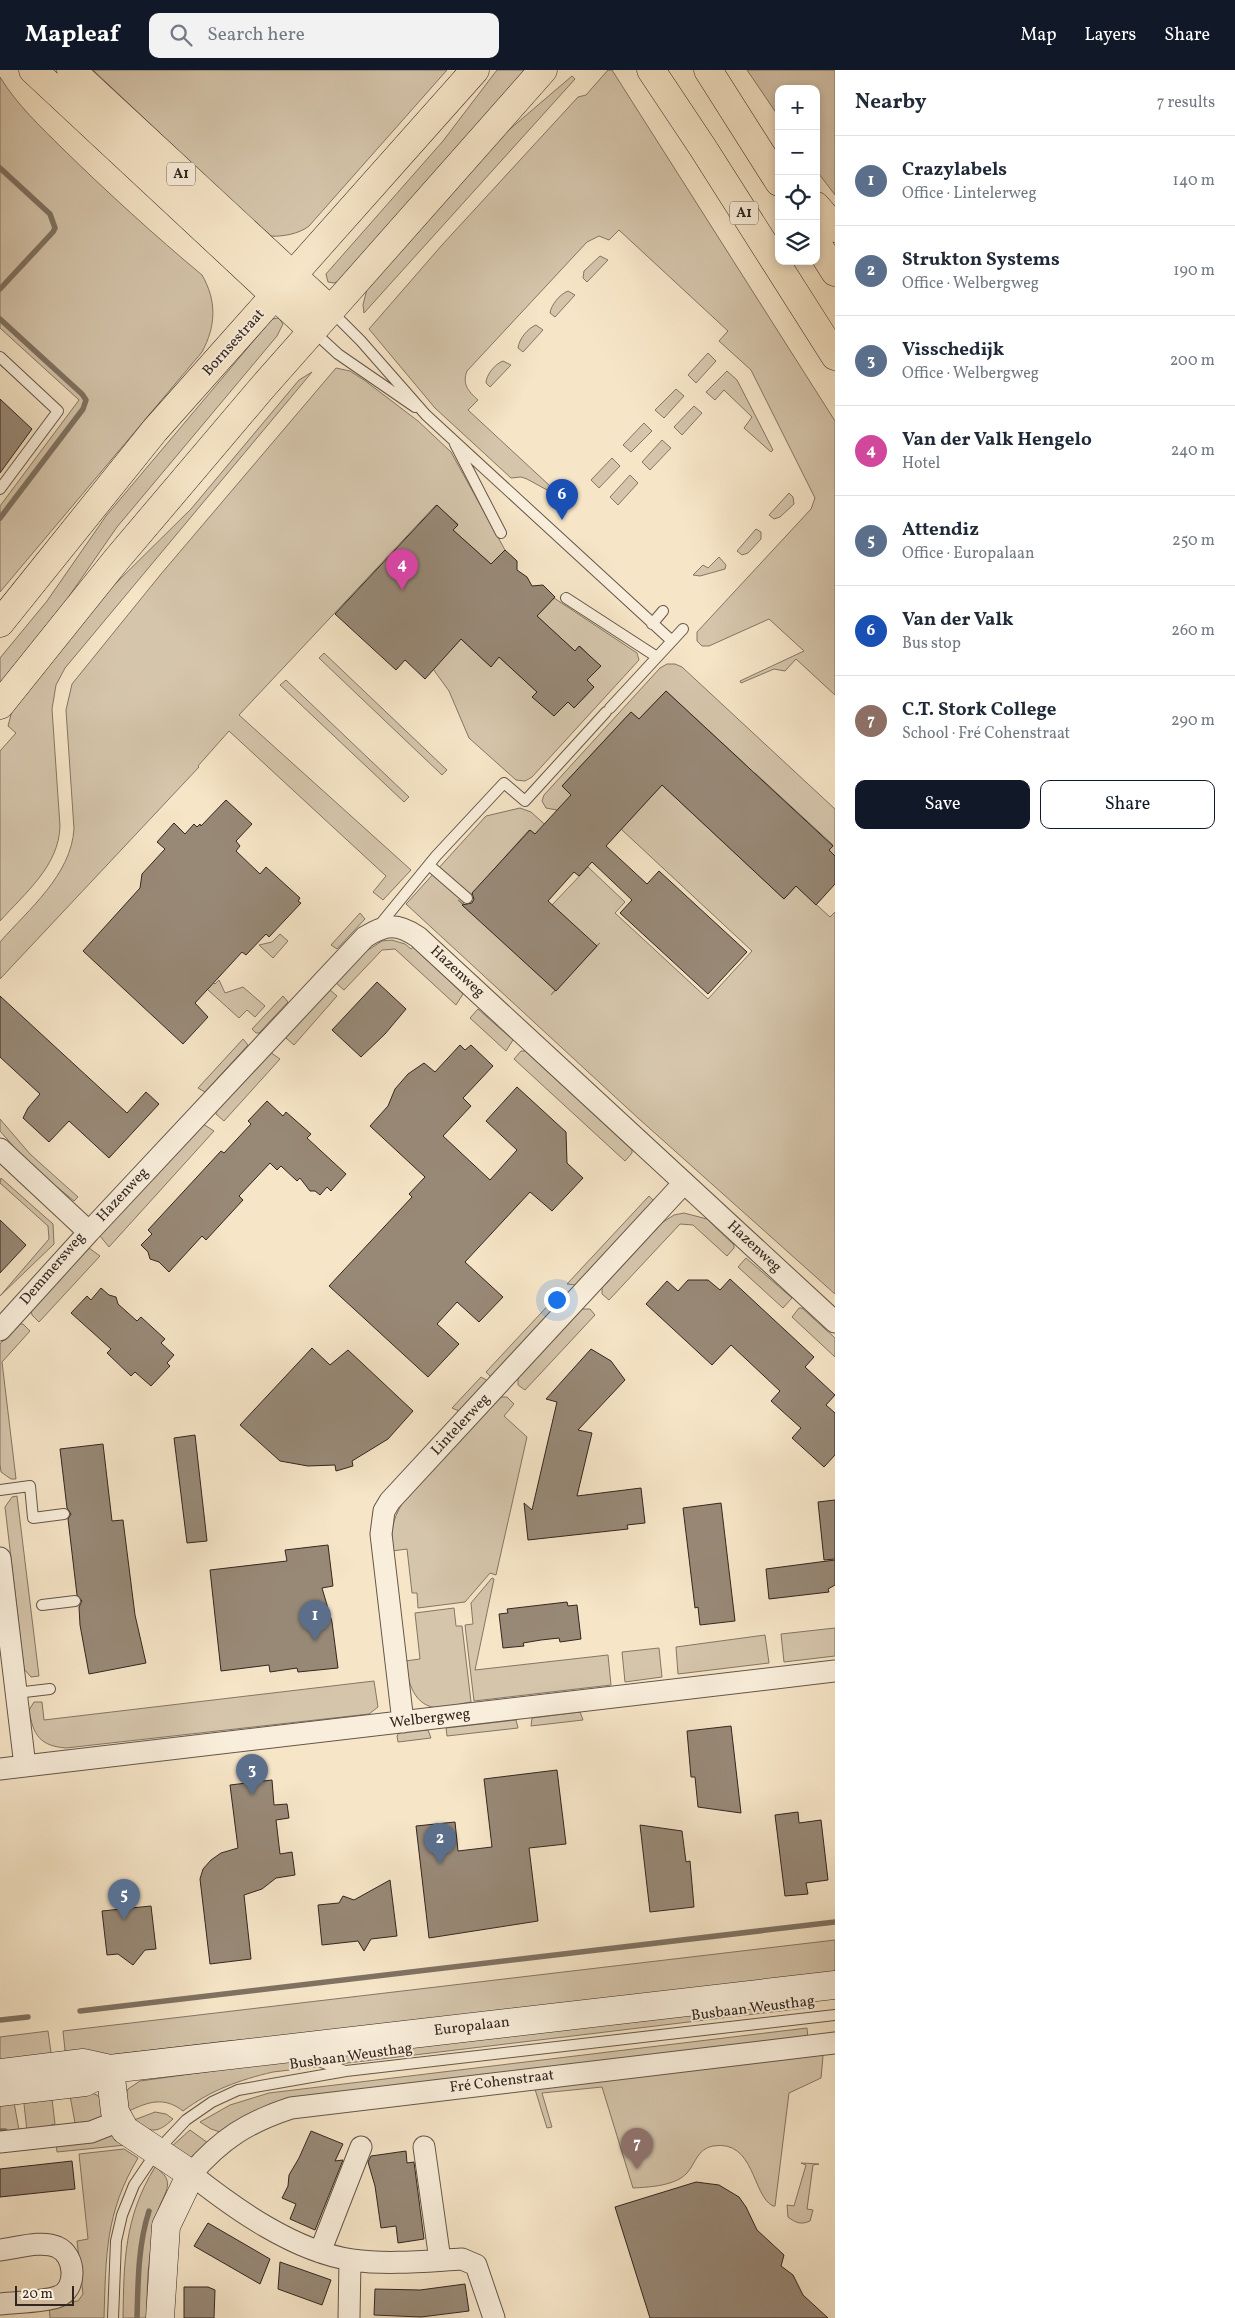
<!DOCTYPE html>
<meta charset="utf-8">
<style>
:root{--surface:#fff;--page:#f2f2f3;--text:#1f2937;--muted:#747a83;--line:#e0e1e3;--accent:#111827}
body{margin:0;font-family:Vollkorn,serif;background:var(--page);color:var(--text)}
.controls{position:absolute;right:15px;top:15px;display:grid;overflow:hidden;border-radius:10px;box-shadow:0 2px 8px #0003}
.controls button{width:45px;height:45px;display:grid;place-items:center;padding:0;border:0;border-bottom:1px solid var(--line);background:var(--surface);color:var(--text);font:25px sans-serif}
.scale{position:absolute;left:15px;bottom:12px;width:59px;box-sizing:border-box;padding-left:5px;border:2px solid #322620;border-top:0;font-size:14px;line-height:18px;white-space:nowrap;color:#322620;-webkit-text-stroke:4px #f9eedb;paint-order:stroke}
.you{position:absolute;left:556px;top:1229px;width:18px;height:18px;margin:-12px;border:4px solid #fff;border-radius:50%;background:#1a73e8;box-shadow:0 0 0 8px #1a73e833}
.badge{display:grid;place-items:center;width:32px;height:32px;border-radius:50%;background:var(--accent);color:#fff;font-size:16px;font-weight:700}
.pin{position:absolute;translate:-50% -41px;filter:drop-shadow(0 1px 2px #0008)}
.pin::after{content:'';position:absolute;top:26px;width:18px;height:15px;background:inherit;clip-path:polygon(0 0,100% 0,50% 100%)}
.list{margin:0;padding:0;list-style:none}
h2{display:flex;justify-content:space-between;align-items:center;height:65px;margin:0;padding:0 20px;font-size:21px}
h2 small{font-size:16px;font-weight:400;color:var(--muted)}
.list li{display:grid;grid-template-columns:32px 1fr auto;gap:15px;align-items:center;box-sizing:border-box;height:90px;padding:0 20px;border-top:1px solid var(--line)}
.list b{display:block;font-size:19px;white-space:nowrap}
.list p{margin:0;font-size:16px;white-space:nowrap;color:var(--muted)}
.list em{font-size:16px;font-style:normal;color:var(--muted)}
.actions{display:flex;gap:10px;padding:15px 20px}
.actions a{flex:1;padding:11px 0;border:1px solid var(--accent);border-radius:10px;text-align:center;font-size:18px;color:var(--accent)}
.actions .main{background:var(--accent);color:#fff}
.icon{flex:none;width:28px;height:28px;fill:none;stroke:currentColor;stroke-width:2;stroke-linecap:round;stroke-linejoin:round}
.map{position:relative;flex:none;width:835px;height:2248px;overflow:hidden}
header{display:flex;align-items:center;gap:30px;box-sizing:border-box;height:70px;padding:0 25px;background:var(--accent);color:#fff}
header strong{font-size:24px}
nav{display:flex;gap:28px;margin-inline-start:auto;font-size:18px}
.search{width:350px;height:45px;background:var(--page);display:flex;align-items:center;gap:12px;box-sizing:border-box;padding:0 18px;border-radius:10px;color:var(--muted);font-size:19px}
main{display:flex}
aside{flex:1;background:var(--surface)}
.map>svg:first-child{display:block}
.green{fill:#d5c5ab;stroke:#847666}
.lines{fill:none;stroke-linecap:round;stroke-linejoin:round}
.stream{stroke:#7f7262;stroke-width:5.5}
.building{fill:#988977;stroke:#322620}
.lane-casing{stroke:#63564a;stroke-width:12}
.street-casing{stroke:#63564a;stroke-width:23}
.secondary-casing{stroke:#322620;stroke-width:29}
.primary-casing{stroke:#322620;stroke-width:29}
.highway-casing{stroke:#322620;stroke-width:29}
.lane{stroke:#f9eedb;stroke-width:10}
.street{stroke:#f9eedb;stroke-width:21}
.secondary{stroke:#f9eedb;stroke-width:28}
.primary{stroke:#f6e5c7;stroke-width:28}
.highway{stroke:#f6e5c7;stroke-width:28}
.labels{text-anchor:middle;dominant-baseline:central;stroke-width:4;stroke-linejoin:round;paint-order:stroke}
.shield{fill:#f9eedb;stroke:#6e6258;stroke-width:1}
.shield-label{font-size:14px;font-weight:bold;fill:#322620}
.street-label{font-size:15px;fill:#322620;stroke:#f9eedb}
</style>
<header>
<strong>Mapleaf</strong>
<div class="search"><svg class="icon" aria-label="search" viewBox="0 0 24 24"><circle cx="10" cy="10" r="6"/><path d="M15 15l6 6"/></svg>Search here</div>
<nav><a>Map</a><a>Layers</a><a>Share</a></nav>
</header>
<main>
<div class="map">
<svg width="835" height="2248" viewBox="0 0 835 2248">
<rect width="100%" height="100%" fill="#f6e5c7"/>
<filter id="stains"><feTurbulence type="fractalNoise" baseFrequency=".004" numOctaves="4"/><feColorMatrix values="0 0 0 0 .2 0 0 0 0 .09 0 0 0 0 .02 0 0 0 .5 -.17"/></filter>
<radialGradient id="worn" r=".72"><stop offset=".6" stop-color="#630" stop-opacity="0"/><stop offset="1" stop-color="#630" stop-opacity=".3"/></radialGradient>
<!-- green -->
<path class="green" d="M93,0h354l-138,156c-10,8 -27,11 -40,10z
M497,0h31l-189,211 -5,2 -6,-1 -2,-8 117,-133z
M608,0h4l223,351v274l-39,-36 -11,12 -11,-2 -33,14 -1,-2 64,-30 -35,-32 -60,27h-7l-5,-5v-9l114,-123 4,-11 -64,-128 -32,-29 9,-10 -109,-101 -10,10 -10,-4 -12,6 -120,129c-5,13 1,20 11,29l-10,10 95,88 10,-10 3,3 -9,10 -40,-22 -6,-2 -10,1 -76,-70 -66,-79 73,-84 136,-148 8,-2z
M747,0h88v125l-19,-25v-81h-37v28z
M572,6l3,3 -211,234 -1,-8 4,-16 122,-142z
M0,7c17,28 41,50 63,72 45,44 91,86 139,126 15,26 14,51 0,77l-202,240v-86l79,-106 -79,-72z
M600,186l8,4 -21,22 -4,-4 1,-7z
M568,221l7,4 -20,22 -5,-4c1,-8 10,-19 18,-22z
M279,248l4,6 -6,12 -160,191 -70,101 -47,59v-29l47,-57 59,-85 166,-197z
M536,255l7,5 -20,22 -5,-4c1,-9 10,-20 18,-23z
M708,283l8,8 -20,22 -8,-8z
M503,291l8,4 -21,22 -4,-4c0,-8 9,-19 17,-22z
M336,298l14,3 14,9 54,41 33,31 54,98 -14,14 -38,-34 5,-6 -22,-19 -197,210 172,155 -28,30 -10,-8 13,-16 -157,-145 -31,35 1,1 -199,212v-37c29,-33 71,-67 74,-113l-8,-119 6,-26 89,-110z
M727,301l10,9 36,70 -2,2 -27,-24 8,-11 -28,-27 -9,10 -9,-8z
M312,302l-247,296 -9,17 -4,24 8,117c-1,40 -35,67 -60,95v-170l16,-18 -8,-7 5,-19 93,-114 85,-84 108,-129z
M676,319l8,7 -20,22 -9,-8z
M694,336l8,7 -20,22 -8,-8z
M644,353l8,8 -21,21 -8,-7z
M662,370l9,8 -21,22 -8,-8z
M612,388l8,8 -21,22 -8,-8z
M630,405l8,8 -20,22 -8,-8z
M789,423l4,4 1,7 -14,13 -6,2 -5,-4z
M756,459l5,3v7l-13,14 -6,2 -5,-4z
M719,487l7,8 -1,4 -25,7 -7,-1 10,-10 5,3z
M554,528l83,55 2,7 -107,117 -7,4 -9,-1 -47,-42 -20,-47 -16,-22 28,-30 29,27 9,-9 38,35 -4,5 21,19 14,-14 6,6 20,-21 -7,-7 13,-14 -20,-20 -5,5 -38,-35z
M324,583l123,117 -5,5 -123,-117z
M667,594h8l7,3 153,142v47l-6,-6 4,-5 -78,-72 -5,4 -5,-13 -79,-73 -27,28 -8,-7 -69,74 16,15 -14,15 -7,-6 -11,-2 -4,-7 2,-6 116,-127z
M286,610l123,117 -5,5 -124,-117z
M662,715l122,114 12,-13 34,31 5,-5v382l-197,-176 -232,-214 80,-88 34,-8 11,4 20,18 -9,10 -13,-10 -66,74 -5,-4 97,90 -4,5 49,-52 -4,3 -44,-41 36,-38 37,35 -10,11 93,86 44,-48 -131,-122z
M360,843l5,6 -28,30 -6,-4z
M280,864l8,7 -15,17 -14,-13 13,-3z
M392,870l13,4 6,5 2,-2 50,47 -7,11 -61,-56 -13,1 -38,40 -8,-7 29,-34 3,1 14,-9z
M203,903l12,11 4,-4 6,13 18,-6 22,19 -10,11 -8,-7 -8,8 -42,-38z
M330,920l7,6 -43,49 -8,-7v-2z
M283,926l5,6 -29,31h-3l-4,-4z
M478,939l35,31 -7,11 -36,-33z
M243,969l5,6 -43,47 -7,-4z
M521,981h4l107,99v3l-7,8 -111,-102z
M270,982l10,7 -56,62 -8,-7v-3z
M0,1049l30,35 48,43 -4,4 -46,-38 -28,-32z
M203,1054l11,7 -105,116 -9,-11z
M1,1108l52,46 1,20 -54,52 49,-57 -1,-13 -48,-43z
M649,1126l4,4 -2,4 -75,81 -9,-1z
M684,1143l23,6 27,26v3l-7,8 -34,-31 -13,-1 -71,76 -7,-6v-6l61,-66 11,-7z
M89,1178l11,8 -61,66 -7,-7 -1,-5z
M746,1188l46,40 -9,10 -45,-41z
M555,1228l2,1v7l-66,71 -5,-5z
M799,1238h3l33,30v19l-43,-40z
M582,1239h8l5,6 -70,75 -7,-5v-7z
M18,1254h5l7,7 -28,31 14,117h-5l-10,-7 -1,-8v-120z
M481,1307l7,4 -29,30 -7,-3z
M500,1327h7l7,7 -10,12 23,21 -31,138 -6,-2 -25,29 -47,6 -1,-15h-5l-5,-44 -15,2c-1,-19 0,-31 10,-47z
M17,1426l22,180 -8,1 -7,-8 -19,-162 7,-10z
M492,1508l2,1 -19,91 133,-15 3,30 -137,16 -9,-76 8,-1 -2,-21z
M454,1538l2,18h6l9,76c-10,1 -22,6 -32,6 -26,-1 -31,-27 -34,-47l15,-2 -5,-46z
M835,1558v28l-51,6 -3,-28z
M765,1565l4,28 -91,11 -2,-27z
M659,1578l3,29 -37,5 -3,-30z
M374,1611l4,26 -9,7 -303,34c-26,-2 -33,-13 -37,-38l5,-8h8l2,18z
M580,1642l3,8 -52,6 1,-8z
M516,1650l2,8 -71,8 -1,-8z
M428,1660l3,8 -33,4 -1,-6 2,-3z
M835,1870v34l-527,61 -80,6 -162,19 -3,-29z
M804,1930l1,8 -532,64c-34,8 -62,18 -90,39 -19,-15 -35,-9 -54,0l-5,-13 4,-9 12,-8 101,-14z
M807,1958l1,12 -492,57 -96,35 -9,-3 -11,-7 30,-17 39,-12z
M48,1961l4,29 -52,6v-29z
M818,1982l5,4 -2,22 -32,15 -14,113h-2c-21,-10 -18,-67 -60,-60 -16,3 -17,17 -26,27 -12,13 -37,14 -54,15l-31,-101 -60,6 10,34 -5,1 -13,-42z
M69,2020c20,1 45,3 31,31l-25,2z
M51,2021l4,33 -4,1v6h-24l-4,-36z
M13,2027l6,33 -19,6v-37z
M155,2042l11,2 7,5c-16,15 -22,14 -39,1z
M190,2060l18,13 -17,15 -21,-10z
M112,2064l14,11 -69,7 -1,-10z
M124,2079l14,9c-33,55 -32,98 -34,160h-54l-1,-14 29,-3 5,-7 -6,-53 11,-2 -9,-85z
M801,2093l18,1 -6,1 -6,44 6,1 -3,11c-9,4 -14,2 -22,-4l-1,-12 7,1 12,-41z
M155,2097c21,14 11,23 3,43l4,2c-15,38 -15,66 -15,106h-24c1,-57 1,-100 32,-151z"/>
<g class="lines">
<!-- stream -->
<path class="stream" d="M0,98l50,46 5,14 -2,4 -53,57
M0,249l82,75 4,6 -3,9 -83,109
M80,1941l755,-89
M0,1950l28,-3
M0,2061h5
M137,2248c1,-36 1,-73 12,-107"/>
</g>
<!-- building -->
<path class="building" d="M0,329l32,30 -32,44z
M437,435l21,20 -5,5 38,34 14,-14 12,11v9l10,7 5,9 11,-1 12,12 -18,19 38,35 4,-5 22,20 -14,14 7,7 -20,21 -6,-6 -14,14 -22,-19 5,-5 -38,-35 -8,10 -30,-28 -36,40 -20,-19 -9,10 -61,-56z
M666,621l167,155 -4,4 6,6v28l-19,21 -20,-19 -12,13 -122,-114 -56,61 41,38 12,-13 88,81 -39,42 -88,-81 12,-13 -40,-38 -13,14 -5,-4 -26,29 49,45 -41,45 -94,-86 10,-2 2,-4 -2,-6 58,-63 5,4 36,-39 -9,-9 69,-74 8,7z
M226,730l26,24 -16,17 4,5 -4,5 24,23 6,-7 34,31 -2,3 3,2 -32,34 -3,-3 -20,21 -4,-3 -47,51 13,14 -25,27 -100,-93 57,-63 2,-14 23,-25 -8,-7 17,-19 11,11 9,-10 3,3 3,-3 1,2z
M377,912l29,27 -21,25 -24,23 -29,-27z
M0,926l127,117 19,-21 13,12 -50,54 -40,-37 -20,21 -26,-24 5,-10 12,-14 -40,-37z
M460,975l5,5 6,-5 22,21 -30,32 8,8 -28,30 47,44 27,-30 -31,-29 31,-34 49,45 1,31 16,15 -31,33 -22,-19 -65,70 38,35 -24,25 -22,-20 -20,22 22,20 -31,33 -99,-91 83,-89 -3,-3 16,-17 -55,-51 18,-20 7,-17 13,-15 16,-11 11,9z
M267,1031l16,15 3,-4 25,22 -4,4 39,36 -15,17 -4,-4 -7,8 -5,-4h-5l-10,-13 -3,3 -16,-15 -4,4 -7,-7 -31,33 4,4 -37,40 -4,-4 -33,36 -10,-10 -9,-3 -2,-7 -7,-7 11,-11 -4,-4 73,-79 3,2 27,-29 -3,-3z
M0,1150l26,25 -26,28z
M730,1209l84,78 -9,10 30,28 -9,10 9,8v42l-11,12 -32,-29 9,-10 -30,-27 9,-10 -49,-46 -19,20 -66,-61 21,-23 11,10 10,-11h20l12,10z
M101,1218l8,7 7,2 2,7 19,17 4,-4 24,22 -4,4 13,12 -7,8 3,3 -19,20 -16,-14 -4,4 -24,-23 4,-4 -40,-36 16,-17 4,4z
M312,1278l18,17 18,-15 65,61 -25,28 -36,22 1,5 -17,5 -1,-6 -27,1 -28,-5 -40,-36z
M591,1279l20,12 14,19 -47,50 14,3 -15,63 64,-8 4,35 -18,2 1,4 -100,11 -4,-37 8,7 25,-108 -11,-3z
M195,1365l12,106 -20,2 -13,-105z
M103,1374l9,77 11,-1 12,95 11,48 -57,11 -9,-49 -1,-18 3,-6 -5,-6 -9,-76 3,-5 -4,-6 -7,-59z
M835,1430v59l-11,1 -6,-58z
M721,1433l14,118 -35,4 -2,-18 -3,1 -12,-100z
M328,1475l5,41 -11,2 10,34 6,46 -40,4 -1,-4 -27,4 -1,-7 -48,6 -11,-101 77,-9 -2,-11z
M835,1490v25l-7,4 1,3 -60,7 -3,-30z
M567,1532l1,4 9,-1 4,34 -21,3 -1,-4 -18,2 -18,3 1,3 -21,2 -4,-34 9,-1 -1,-4z
M731,1656l10,87 -43,-6 -3,-30h-4l-4,-46z
M557,1700l9,74 -37,4 9,73 -109,17 -13,-112 39,-4 3,29 34,-4 -8,-68z
M272,1710l2,25 13,-1 2,14 -13,2 4,34 12,-2 3,23 -19,3 -14,11 -18,6 7,64 -41,5 -10,-85 3,-10 8,-9 10,-7 17,-5 -8,-63z
M798,1742l1,11 22,-3 7,60 -22,3 2,11 -23,2 -10,-81z
M640,1755l42,6 4,31 4,-1 4,46 -44,5z
M390,1810l7,56 -26,3 -7,12 -6,-10 -36,4 -4,-40 21,-2 4,-7 11,4z
M151,1836l5,43 -11,1 -12,15 -15,-11 -11,1 -5,-44z
M311,2061l32,13 -8,17 8,-1 -28,70 -25,-11 6,-15 -14,-6 6,-12 1,-11 10,-17z
M406,2081l1,12 7,-1 10,77 -26,4 -2,-17 -15,2 -6,-42 -7,-24 3,-6z
M72,2091l3,28 -75,8v-28z
M696,2112l23,3 20,12 7,10 11,23 27,25 -3,11 12,9 10,20 25,23h-178l-35,-111z
M208,2153l62,36 -10,25 -66,-38z
M280,2192l51,18 -9,25 -44,-16z
M465,2214l4,27 -48,6 -47,-2 1,-26 45,1z
M184,2217h24l7,3 -1,28h-30z"/>
<g class="lines">
<defs>
<path id="lane" d="M331,241l30,30 65,74 246,226 -62,67
M313,261l25,23 77,53
M0,287l58,54 -58,78
M455,374l46,89
M566,528l91,59
M652,554l11,-13
M672,571l11,-12
M429,795l38,33
M378,857l58,-71 68,-73 21,18 81,-89
M0,1420l30,-4 3,32 31,-4
M42,1535l33,-4
M16,1623l34,-4
M303,1985l42,16
M113,2248l3,-77 6,-26 12,-30 23,-34 29,-31 26,-18 26,-12 108,-19 489,-56"/>
<path id="street" d="M0,1079l89,83 -89,98
M89,1162l276,-295c21,-13 32,-14 53,0l417,385
M0,1488l25,208 -25,3
M403,1652l-22,-188 3,-23 6,-10 294,-318
M25,1696l810,-95
M0,2072l91,-10 28,-11
M424,2077l16,113
M0,2180c17,-2 42,-10 57,-3 19,8 21,43 0,50 -15,5 -40,5 -57,7
M320,2182l41,-105
M349,2248l1,-58
M494,2248l-18,-53 -14,-6c-36,2 -74,6 -110,1 -58,-9 -117,-51 -161,-86 30,-35 57,-52 100,-66l544,-65"/>
<path id="secondary" d="M110,1999l5,43 10,18 66,44 -25,52 -6,92
M0,2003l83,-10 27,6 725,-84
M0,2022l85,-10 21,-11"/>
<path id="primary" d="M0,553l155,-193 320,-360
M0,635l117,-146 144,-170 282,-319"/>
<path id="highway" d="M33,0l279,260
M71,0l259,240
M651,0l52,78 132,208
M708,0l71,112
M816,136l19,22
M816,172l19,30"/>
</defs>
<!-- lane casing -->
<use href="#lane" class="lane-casing"/>
<!-- street casing -->
<use href="#street" class="street-casing"/>
<!-- secondary casing -->
<use href="#secondary" class="secondary-casing"/>
<!-- primary casing -->
<use href="#primary" class="primary-casing"/>
<!-- highway casing -->
<use href="#highway" class="highway-casing"/>
<!-- lane -->
<use href="#lane" class="lane"/>
<!-- street -->
<use href="#street" class="street"/>
<!-- secondary -->
<use href="#secondary" class="secondary"/>
<!-- primary -->
<use href="#primary" class="primary"/>
<!-- highway -->
<use href="#highway" class="highway"/>
</g>
<g class="labels">
<!-- shield labels -->
<g class="shield">
<rect x="167" y="92.5" width="28" height="23" rx="4"/>
<rect x="730" y="131.5" width="28" height="23" rx="4"/>
</g>
<g class="shield-label">
<text x="181" y="104">A1</text>
<text x="744" y="143">A1</text>
</g>
<!-- street labels -->
<g class="street-label">
<text transform="translate(234 273) rotate(-48)">Bornsestraat</text>
<text transform="translate(457 902) rotate(43)">Hazenweg</text>
<text transform="translate(123 1125) rotate(-47)">Hazenweg</text>
<text transform="translate(754 1177) rotate(43)">Hazenweg</text>
<text transform="translate(53 1199) rotate(-49)">Demmersweg</text>
<text transform="translate(461 1355) rotate(-47)">Lintelerweg</text>
<text transform="translate(430 1649) rotate(-7)">Welbergweg</text>
<text transform="translate(753 1939) rotate(-7)">Busbaan Weusthag</text>
<text transform="translate(472 1957) rotate(-7)">Europalaan</text>
<text transform="translate(351 1987) rotate(-8)">Busbaan Weusthag</text>
<text transform="translate(502 2012) rotate(-7)">Fré Cohenstraat</text>
</g>
</g>
<rect width="100%" height="100%" filter="url(#stains)"/>
<rect width="100%" height="100%" fill="url(#worn)"/>
</svg>
<div class="controls">
<button>+</button>
<button>−</button>
<button><svg class="icon" aria-label="locate" viewBox="0 0 24 24"><circle cx="12" cy="12" r="6"/><path d="M12 2v4M12 18v4M2 12h4M18 12h4"/></svg></button>
<button><svg class="icon" aria-label="layers" viewBox="0 0 24 24"><path d="M12 4l9 5-9 5-9-5zM3 14l9 5 9-5"/></svg></button>
</div>
<div class="scale">20 m</div>
<div class="you"></div>
<div class="pin badge" style="left:315px;top:1571px;background:#5c6f8a">1</div>
<div class="pin badge" style="left:440px;top:1794px;background:#5c6f8a">2</div>
<div class="pin badge" style="left:252px;top:1725px;background:#5c6f8a">3</div>
<div class="pin badge" style="left:402px;top:520px;background:#d1479c">4</div>
<div class="pin badge" style="left:124px;top:1850px;background:#5c6f8a">5</div>
<div class="pin badge" style="left:562px;top:450px;background:#1a4fb4">6</div>
<div class="pin badge" style="left:637px;top:2099px;background:#8d6e63">7</div>
</div>
<aside>
<h2>Nearby<small>7 results</small></h2>
<ul class="list">
<li><span class="badge" style="background:#5c6f8a">1</span><div><b>Crazylabels</b><p>Office · Lintelerweg</p></div><em>140 m</em></li>
<li><span class="badge" style="background:#5c6f8a">2</span><div><b>Strukton Systems</b><p>Office · Welbergweg</p></div><em>190 m</em></li>
<li><span class="badge" style="background:#5c6f8a">3</span><div><b>Visschedijk</b><p>Office · Welbergweg</p></div><em>200 m</em></li>
<li><span class="badge" style="background:#d1479c">4</span><div><b>Van der Valk Hengelo</b><p>Hotel</p></div><em>240 m</em></li>
<li><span class="badge" style="background:#5c6f8a">5</span><div><b>Attendiz</b><p>Office · Europalaan</p></div><em>250 m</em></li>
<li><span class="badge" style="background:#1a4fb4">6</span><div><b>Van der Valk</b><p>Bus stop</p></div><em>260 m</em></li>
<li><span class="badge" style="background:#8d6e63">7</span><div><b>C.T. Stork College</b><p>School · Fré Cohenstraat</p></div><em>290 m</em></li>
</ul>
<div class="actions"><a class="main">Save</a><a>Share</a></div>
</aside>
</main>
